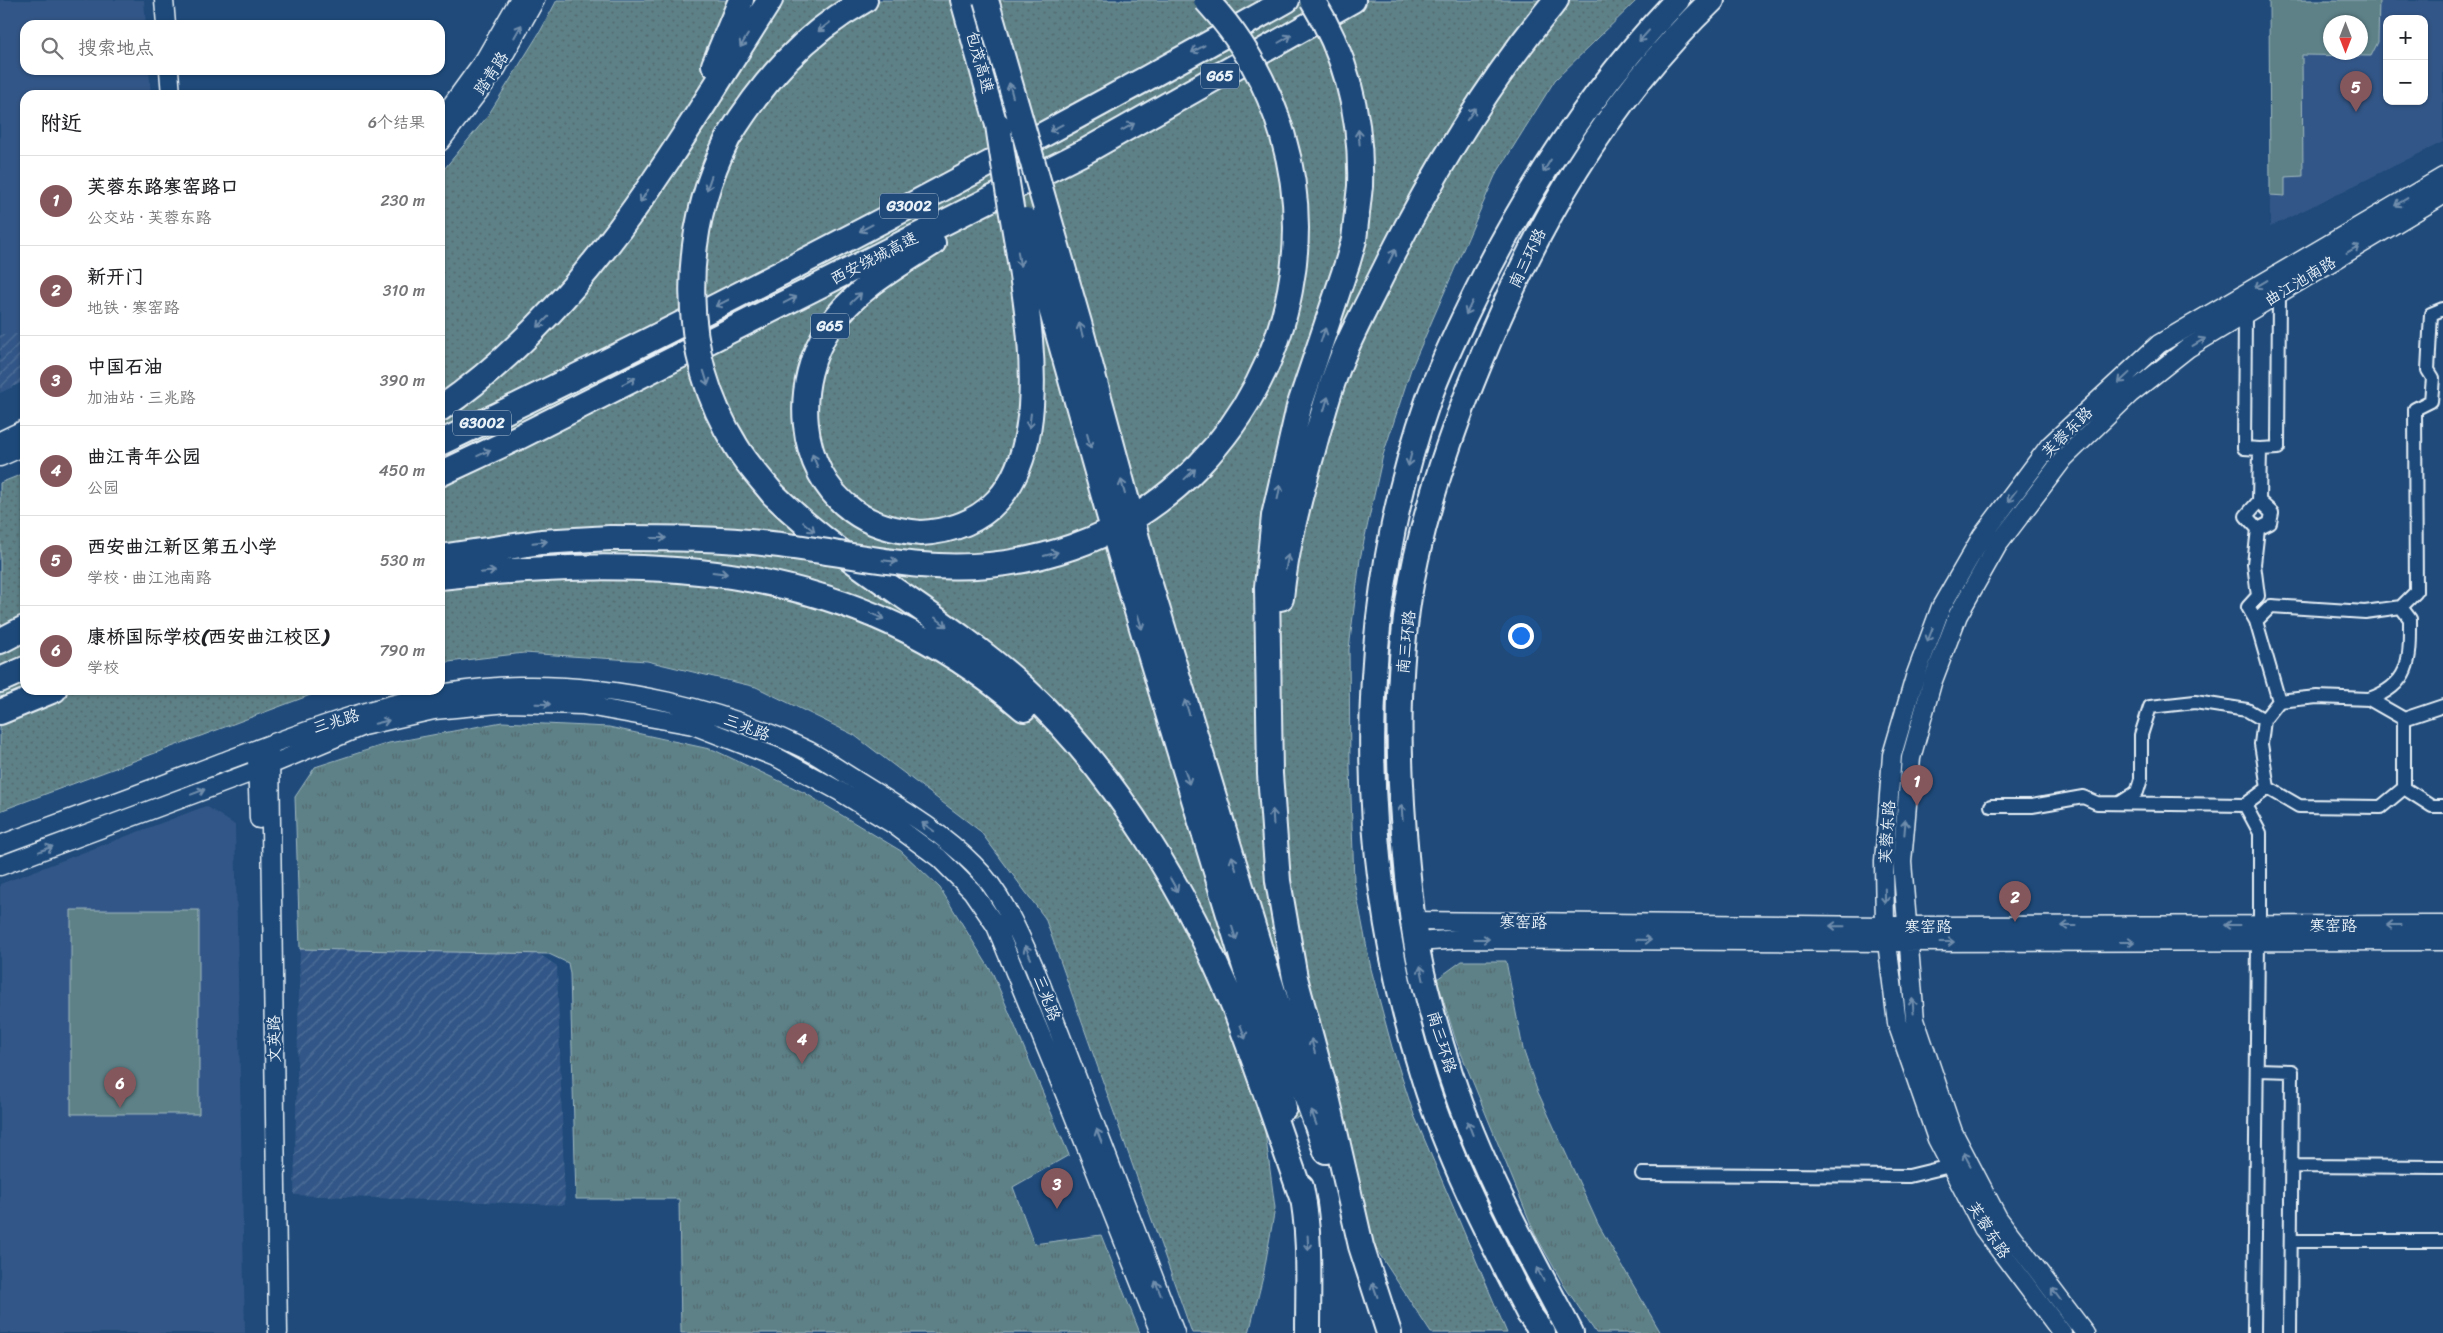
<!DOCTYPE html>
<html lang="zh">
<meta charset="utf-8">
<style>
:root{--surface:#fff;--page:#f2f2f2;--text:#202124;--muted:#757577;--line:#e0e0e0;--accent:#84575d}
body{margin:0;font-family:Sriracha,"LXGW WenKai TC",sans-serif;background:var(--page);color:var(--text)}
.controls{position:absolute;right:15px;top:15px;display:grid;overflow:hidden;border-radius:10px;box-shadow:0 1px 4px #0004}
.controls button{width:45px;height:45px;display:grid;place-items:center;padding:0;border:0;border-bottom:1px solid var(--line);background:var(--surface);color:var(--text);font:25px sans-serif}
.compass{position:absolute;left:2323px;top:15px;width:45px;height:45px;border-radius:50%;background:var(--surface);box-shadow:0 1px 4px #0004;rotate:180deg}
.you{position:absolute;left:1520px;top:635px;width:18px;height:18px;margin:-12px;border:4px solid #fff;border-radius:50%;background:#1a73e8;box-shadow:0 0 0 8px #1a73e833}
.badge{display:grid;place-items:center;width:32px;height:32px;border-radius:50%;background:var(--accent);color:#fff;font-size:16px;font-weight:700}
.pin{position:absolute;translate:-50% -41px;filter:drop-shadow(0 1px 2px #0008)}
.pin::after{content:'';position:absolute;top:26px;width:18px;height:15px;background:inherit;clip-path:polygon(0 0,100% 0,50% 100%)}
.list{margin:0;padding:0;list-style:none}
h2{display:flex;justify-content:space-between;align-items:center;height:65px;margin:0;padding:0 20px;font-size:21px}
h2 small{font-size:16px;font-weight:400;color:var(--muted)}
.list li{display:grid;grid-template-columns:32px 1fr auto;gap:15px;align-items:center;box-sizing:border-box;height:90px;padding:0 20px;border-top:1px solid var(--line)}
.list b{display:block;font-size:19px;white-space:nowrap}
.list p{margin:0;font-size:16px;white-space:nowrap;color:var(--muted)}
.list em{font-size:16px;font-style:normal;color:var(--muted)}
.icon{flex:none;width:28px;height:28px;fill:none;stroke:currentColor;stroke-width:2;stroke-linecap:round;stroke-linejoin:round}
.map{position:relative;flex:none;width:2443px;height:1333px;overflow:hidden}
.search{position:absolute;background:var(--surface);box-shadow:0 1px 4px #0004;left:20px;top:20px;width:425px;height:55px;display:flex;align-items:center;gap:12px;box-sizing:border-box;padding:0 18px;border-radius:15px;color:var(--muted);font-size:19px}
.panel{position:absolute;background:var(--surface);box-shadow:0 1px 4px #0004;left:20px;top:90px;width:425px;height:605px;border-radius:15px}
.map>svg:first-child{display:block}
.built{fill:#325787;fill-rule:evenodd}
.industrial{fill:url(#industrial-furrows)}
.grass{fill:url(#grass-dots);stroke:#a2b9c0}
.park{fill:url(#park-tufts);stroke:#a2b9c0}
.pitch{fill:#5d8187;stroke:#a2b9c0;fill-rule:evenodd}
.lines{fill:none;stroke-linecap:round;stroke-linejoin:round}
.street-casing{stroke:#e8f1f8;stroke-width:16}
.secondary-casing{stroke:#e8f1f8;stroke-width:21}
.highway-casing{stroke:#e8f1f8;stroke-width:28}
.street{stroke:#1f4a7a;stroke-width:12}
.secondary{stroke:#1f4a7a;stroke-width:18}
.highway{stroke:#1f4a7a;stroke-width:24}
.highway-bridge-casing{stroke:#e8f1f8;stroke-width:28;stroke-linecap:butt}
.highway-bridge{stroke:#1f4a7a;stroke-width:24}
.oneway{stroke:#6f8dac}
.labels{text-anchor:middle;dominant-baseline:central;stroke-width:4.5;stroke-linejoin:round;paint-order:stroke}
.shield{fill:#1f4a7a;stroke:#acbfd2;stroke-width:1}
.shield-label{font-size:15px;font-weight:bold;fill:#e8f1f8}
.street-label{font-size:16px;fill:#e8f1f8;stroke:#1f4a7a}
</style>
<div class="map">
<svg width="2443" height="1333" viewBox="0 0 2443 1333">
<defs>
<pattern id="industrial-furrows" width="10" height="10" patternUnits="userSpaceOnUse" patternTransform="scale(1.25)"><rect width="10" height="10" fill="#325787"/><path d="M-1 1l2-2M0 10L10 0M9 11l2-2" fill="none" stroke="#507099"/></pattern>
<pattern id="grass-dots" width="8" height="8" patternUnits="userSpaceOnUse" patternTransform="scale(1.25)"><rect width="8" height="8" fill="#5d8187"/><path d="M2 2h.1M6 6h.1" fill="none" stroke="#546a6f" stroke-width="1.8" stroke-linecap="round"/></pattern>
<pattern id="park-tufts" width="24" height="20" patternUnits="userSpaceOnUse" patternTransform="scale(1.25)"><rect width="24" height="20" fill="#5d8187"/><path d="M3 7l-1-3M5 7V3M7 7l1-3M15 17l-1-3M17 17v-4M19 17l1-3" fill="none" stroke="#546a6f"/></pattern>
</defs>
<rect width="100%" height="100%" fill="#1f4a7a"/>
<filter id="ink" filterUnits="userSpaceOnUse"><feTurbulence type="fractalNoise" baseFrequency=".02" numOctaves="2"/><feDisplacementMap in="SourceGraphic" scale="10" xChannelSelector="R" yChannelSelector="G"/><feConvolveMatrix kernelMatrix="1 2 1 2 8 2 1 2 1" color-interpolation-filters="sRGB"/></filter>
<g filter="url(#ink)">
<!-- built -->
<path class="built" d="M0,0h144l2,25h-121v45h124l2,25h-126v239h-25z
M2269,0h174v142l-173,85zM2387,19h37v82h-37zM2330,22h30v30h-30z
M206,806l29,19 10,508h-245v-449z"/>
<!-- industrial -->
<path class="industrial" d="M0,334h25v47l-25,12z
M300,949l238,4 19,13 8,239 -271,-10z"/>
<!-- grass -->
<path class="grass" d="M557,0h1080l-82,80 -60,96 -84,193 -28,86 -23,104 -11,90 1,119 4,113 17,88 21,78 22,68 93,218h-76l-53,-81 -18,-35 -24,-107 -72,14 11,84 -12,69 -14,56h-57l-147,-415 -65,-87 -126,-96 -98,-48 -109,-26 -123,-8 -84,10v-489l47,-57 54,-87z
M25,473v217h299l-324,121v-328z"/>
<!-- park -->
<path class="park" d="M502,722l107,5 105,23 91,43 96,58 39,37 53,86 76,181 -56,32 21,57 67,-9 39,98h-459l-2,-134h-103l-6,-225 -2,-11 -19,-9 -249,-5 -5,-152 20,-30 74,-24z
M1462,961h44l17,88 14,41 61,134 63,109h-65l-31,-46 -30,-53 -79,-193 -19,-62z"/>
<!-- pitch -->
<path class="pitch" d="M2269,0h110l-1,42 -7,14 -69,-1 1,121 -18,1v19l-15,-1zM2360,22v30h-30v-30z
M71,910h128v204h-128z"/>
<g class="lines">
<defs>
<path id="street" d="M2245,314l-1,134 16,1 -1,52 -13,15 12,13 -4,35 4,32 -10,11 8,14 23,80 -15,19 -3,24 7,44 -23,17 15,28v92
M2260,449l18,-1 1,-155
M2258,529l12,-6 2,-10 -13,-12
M2401,607l15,-15 -1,-183 16,-8 2,-23 -5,-8 3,-56 12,-5
M2256,621l15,-15 94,6 36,-5 9,12c0,39 2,65 -41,80
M2404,719l39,-13
M2268,788l31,18 82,1 23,-19v-69l-35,-20 -52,-2 -38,4
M2404,788l28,18h11
M2120,803l17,-11 4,-13v-44l9,-28 45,-5 52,8 17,10
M1991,806h41l51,-9 14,6 148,2
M2257,1070l35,1 -2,262
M2292,1166l151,1
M1642,1174l267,2 41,-10
M2291,1241h152
M2254,1333l4,-392"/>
<path id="secondary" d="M164,0l2,25
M169,70l2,25
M440,121l45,-62 34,-59
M440,142l56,-73 39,-69
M0,441l25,-12
M0,457l25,-11
M270,754l8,579
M257,760l2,59
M0,845c73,-27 147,-54 220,-82 96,-36 195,-75 299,-77 97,-2 203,22 290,65 15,8 30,19 45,28 41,26 84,50 119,85 29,28 46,69 62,105l140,364
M0,866l258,-96 105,-44 71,-16 74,-7 74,2 111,20 85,33 61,33 54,33 46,34 33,33 24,35 74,180 90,227
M1412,921l473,5 558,-1
M1416,942l46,-3 423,3 558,-1
M2062,1333l-79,-105 -46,-89 -40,-116 -12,-97 -1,-64 8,-107 23,-78 26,-70 41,-71 68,-91 109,-101 284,-167
M2085,1333l-87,-115 -45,-86 -38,-112 -13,-158 9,-104 21,-75 26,-68 39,-69 67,-88 66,-64 58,-46 255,-153"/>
<path id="highway" d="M963,0l35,125
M714,65l27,-65
M728,138c36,-58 76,-104 137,-138
M1360,186l-6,54 -6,21 -49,146 -25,109 -7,71 3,187 8,107 17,97 32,119 34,149 28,87
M440,409c150,-104 234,-260 330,-409
M440,443c287,-138 569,-286 847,-443
M440,474l79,-37 567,-286 267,-151
M773,494c75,74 172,122 250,193 92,85 165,207 212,322 25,64 46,130 69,194
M921,533c-24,-2 -48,-7 -68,-22 -57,-41 -61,-129 -23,-185 24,-36 67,-60 103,-83
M440,557l101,-15 69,-4
M1145,568l119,395 43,135 19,53
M1126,575l149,491 9,42
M440,577c214,-22 412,-17 584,132
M1281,598c5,-50 18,-99 32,-148 8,-30 16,-61 28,-90 14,-34 32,-66 48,-99 47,-93 100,-180 167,-261
M0,641l25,-13
M0,680l25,-11
M0,712l54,-22
M1301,1187c10,48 7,97 7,146
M1543,1333l-14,-19c-39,-76 -79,-152 -105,-235 -69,-217 -71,-465 5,-681 13,-36 30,-70 47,-105 53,-107 118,-206 201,-293
M1571,1333c-35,-66 -72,-133 -100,-202 -19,-47 -34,-97 -46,-146 -11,-42 -15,-86 -19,-129 -9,-98 -11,-201 10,-297 15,-67 37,-131 63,-194 55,-136 126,-262 233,-365"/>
</defs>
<!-- street casing -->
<use href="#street" class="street-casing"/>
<!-- secondary casing -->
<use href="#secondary" class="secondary-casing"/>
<!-- highway casing -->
<use href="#highway" class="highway-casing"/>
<!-- street -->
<use href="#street" class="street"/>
<!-- secondary -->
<use href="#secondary" class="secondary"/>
<!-- highway -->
<use href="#highway" class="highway"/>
<defs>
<path id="highway-bridge" d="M986,0l93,323 66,245
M1312,0c35,56 50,120 48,186
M728,138c-48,96 -50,215 8,308 10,17 24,32 37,48
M1026,220l100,355
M921,533c144,-8 112,-188 97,-284 -7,-41 -14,-83 -20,-124
M610,538c57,0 114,0 170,7 47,6 94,16 141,20 105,9 206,-24 279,-101 46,-48 78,-109 90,-174 20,-104 -12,-213 -84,-290"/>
</defs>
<!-- highway-bridge casing -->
<use href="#highway-bridge" class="highway-bridge-casing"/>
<!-- highway-bridge -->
<use href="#highway-bridge" class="highway-bridge"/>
</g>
<!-- one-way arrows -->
<defs><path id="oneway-shaft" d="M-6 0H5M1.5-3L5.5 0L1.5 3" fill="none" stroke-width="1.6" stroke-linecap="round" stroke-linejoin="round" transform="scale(1.25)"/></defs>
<g class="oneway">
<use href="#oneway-shaft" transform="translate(824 27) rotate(142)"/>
<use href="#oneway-shaft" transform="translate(518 31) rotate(-60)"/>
<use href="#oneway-shaft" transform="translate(1644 36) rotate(132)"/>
<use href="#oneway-shaft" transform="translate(1285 39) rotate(-30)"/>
<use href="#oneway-shaft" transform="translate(744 41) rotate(121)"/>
<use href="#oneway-shaft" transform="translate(1198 49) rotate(151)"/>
<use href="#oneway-shaft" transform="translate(1011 90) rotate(-105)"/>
<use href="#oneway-shaft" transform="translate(1471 114) rotate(-56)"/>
<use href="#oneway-shaft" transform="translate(1128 127) rotate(-29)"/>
<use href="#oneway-shaft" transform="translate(1056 128) rotate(152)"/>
<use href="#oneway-shaft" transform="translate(1359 137) rotate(-95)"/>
<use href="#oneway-shaft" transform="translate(1547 166) rotate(121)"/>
<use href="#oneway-shaft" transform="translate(709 183) rotate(109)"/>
<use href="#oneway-shaft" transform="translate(644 196) rotate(123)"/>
<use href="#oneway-shaft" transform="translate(2401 202) rotate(149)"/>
<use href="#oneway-shaft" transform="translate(866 228) rotate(152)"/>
<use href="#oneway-shaft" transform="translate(2353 249) rotate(-31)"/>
<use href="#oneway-shaft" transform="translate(1392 256) rotate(-63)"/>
<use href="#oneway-shaft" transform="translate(1019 259) rotate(81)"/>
<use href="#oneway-shaft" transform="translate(2261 284) rotate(149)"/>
<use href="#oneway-shaft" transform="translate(856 298) rotate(-43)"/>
<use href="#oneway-shaft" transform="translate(790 300) rotate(-27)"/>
<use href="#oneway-shaft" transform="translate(722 303) rotate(153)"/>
<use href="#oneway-shaft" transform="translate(1469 308) rotate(116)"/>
<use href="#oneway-shaft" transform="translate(543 322) rotate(135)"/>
<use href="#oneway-shaft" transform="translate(1081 330) rotate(-105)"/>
<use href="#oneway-shaft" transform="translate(1323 335) rotate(-71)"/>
<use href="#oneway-shaft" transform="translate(2199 342) rotate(-31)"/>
<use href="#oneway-shaft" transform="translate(706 378) rotate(73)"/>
<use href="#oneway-shaft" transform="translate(2124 378) rotate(137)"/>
<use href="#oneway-shaft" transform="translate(629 381) rotate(-27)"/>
<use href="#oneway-shaft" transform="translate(1326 404) rotate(-73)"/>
<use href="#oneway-shaft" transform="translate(1030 421) rotate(97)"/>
<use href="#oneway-shaft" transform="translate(1089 441) rotate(75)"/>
<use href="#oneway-shaft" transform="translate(484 453) rotate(-25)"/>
<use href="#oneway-shaft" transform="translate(1410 459) rotate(104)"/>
<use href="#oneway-shaft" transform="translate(815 461) rotate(-113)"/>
<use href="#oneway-shaft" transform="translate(1190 474) rotate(-43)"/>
<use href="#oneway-shaft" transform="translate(1123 487) rotate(-105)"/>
<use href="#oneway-shaft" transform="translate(1279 492) rotate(-79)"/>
<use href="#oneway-shaft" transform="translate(2012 496) rotate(127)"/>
<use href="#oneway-shaft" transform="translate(809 527) rotate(40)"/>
<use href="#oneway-shaft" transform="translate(659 538)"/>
<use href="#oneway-shaft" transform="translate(540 542) rotate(-6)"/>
<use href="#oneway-shaft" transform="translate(1051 554) rotate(-15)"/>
<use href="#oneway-shaft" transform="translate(890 561) rotate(6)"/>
<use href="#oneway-shaft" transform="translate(1287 562) rotate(-80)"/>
<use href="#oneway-shaft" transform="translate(488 572) rotate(-6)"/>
<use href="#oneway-shaft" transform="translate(720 573) rotate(7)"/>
<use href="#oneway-shaft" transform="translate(877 616) rotate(24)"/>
<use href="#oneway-shaft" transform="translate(941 622) rotate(37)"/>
<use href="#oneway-shaft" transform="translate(1140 622) rotate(73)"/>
<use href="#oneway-shaft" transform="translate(1930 635) rotate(111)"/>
<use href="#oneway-shaft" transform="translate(543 704) rotate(1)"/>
<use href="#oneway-shaft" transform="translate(1187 707) rotate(-107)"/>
<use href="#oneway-shaft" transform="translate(382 722) rotate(-13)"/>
<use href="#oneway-shaft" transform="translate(1187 777) rotate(73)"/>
<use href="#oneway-shaft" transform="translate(198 792) rotate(-21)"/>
<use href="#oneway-shaft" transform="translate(1402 812) rotate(-94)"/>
<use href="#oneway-shaft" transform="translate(1273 817) rotate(-93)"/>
<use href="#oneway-shaft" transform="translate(928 827) rotate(-145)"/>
<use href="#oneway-shaft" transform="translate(1905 827) rotate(-85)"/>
<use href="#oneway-shaft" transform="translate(46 849) rotate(-21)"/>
<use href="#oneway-shaft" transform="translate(1234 863) rotate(-107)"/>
<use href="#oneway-shaft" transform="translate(1174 885) rotate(61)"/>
<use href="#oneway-shaft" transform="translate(1885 896) rotate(89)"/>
<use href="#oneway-shaft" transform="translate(2232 925) rotate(180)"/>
<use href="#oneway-shaft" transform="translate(2394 925) rotate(180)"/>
<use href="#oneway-shaft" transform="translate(1837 926) rotate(-179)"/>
<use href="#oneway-shaft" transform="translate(2069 926) rotate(180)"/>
<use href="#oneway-shaft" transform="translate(1234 933) rotate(73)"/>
<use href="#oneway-shaft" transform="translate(1482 939)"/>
<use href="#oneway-shaft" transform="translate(1644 940) rotate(1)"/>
<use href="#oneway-shaft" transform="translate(1947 942)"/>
<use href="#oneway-shaft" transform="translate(2127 942)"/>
<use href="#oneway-shaft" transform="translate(1028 952) rotate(-114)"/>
<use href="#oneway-shaft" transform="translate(1422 973) rotate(-102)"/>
<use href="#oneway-shaft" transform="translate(1913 1006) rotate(-95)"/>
<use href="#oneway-shaft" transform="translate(1243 1032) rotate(70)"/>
<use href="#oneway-shaft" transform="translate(1313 1046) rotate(-105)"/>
<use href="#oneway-shaft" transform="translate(1314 1118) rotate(-110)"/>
<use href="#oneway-shaft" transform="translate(1470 1128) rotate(-111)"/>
<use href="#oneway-shaft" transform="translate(1099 1136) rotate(-111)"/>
<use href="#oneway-shaft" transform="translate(1967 1159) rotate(-118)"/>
<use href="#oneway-shaft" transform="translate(1308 1243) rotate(87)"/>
<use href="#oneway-shaft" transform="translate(1540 1274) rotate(-118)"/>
<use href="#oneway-shaft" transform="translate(1158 1288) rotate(-111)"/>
<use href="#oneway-shaft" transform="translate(1375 1290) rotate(-109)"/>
<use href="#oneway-shaft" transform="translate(2056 1294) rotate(-127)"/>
</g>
</g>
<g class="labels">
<!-- shield labels -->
<g class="shield">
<rect x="1201" y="63.5" width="38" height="25" rx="4"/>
<rect x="880" y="193.5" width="58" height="25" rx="4"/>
<rect x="811" y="313.5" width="38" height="25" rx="4"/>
<rect x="453" y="410.5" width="58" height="25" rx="4"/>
</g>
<g class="shield-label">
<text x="1220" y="76">G65</text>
<text x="909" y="206">G3002</text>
<text x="830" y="326">G65</text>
<text x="482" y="423">G3002</text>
</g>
<!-- street labels -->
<g class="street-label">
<text transform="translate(980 62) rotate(74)">包茂高速</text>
<text transform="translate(491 73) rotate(-56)">踏青路</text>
<text transform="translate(874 258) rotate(-27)">西安绕城高速</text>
<text transform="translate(1527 258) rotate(-64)">南三环路</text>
<text transform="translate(2300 281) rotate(-31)">曲江池南路</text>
<text transform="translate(2067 432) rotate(-45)">芙蓉东路</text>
<text transform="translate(1406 642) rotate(-84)">南三环路</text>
<text transform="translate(336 721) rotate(-17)">三兆路</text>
<text transform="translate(747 727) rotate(21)">三兆路</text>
<text transform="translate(1887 832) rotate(-86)">芙蓉东路</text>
<text transform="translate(1523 922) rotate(1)">寒窑路</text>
<text x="2333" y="925">寒窑路</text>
<text x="1928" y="926">寒窑路</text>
<text transform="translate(1047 998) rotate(69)">三兆路</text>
<text transform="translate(274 1039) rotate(-91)">文英路</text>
<text transform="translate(1442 1042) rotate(73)">南三环路</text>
<text transform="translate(1989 1230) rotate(57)">芙蓉东路</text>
</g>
</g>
</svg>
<div class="controls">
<button>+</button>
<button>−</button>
</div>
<svg class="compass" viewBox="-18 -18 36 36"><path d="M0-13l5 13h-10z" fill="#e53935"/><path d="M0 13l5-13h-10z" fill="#757577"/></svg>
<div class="you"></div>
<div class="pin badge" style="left:1917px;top:806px">1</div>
<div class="pin badge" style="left:2015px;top:922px">2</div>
<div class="pin badge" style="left:1057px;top:1209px">3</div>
<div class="pin badge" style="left:802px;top:1064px">4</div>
<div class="pin badge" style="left:2356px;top:112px">5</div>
<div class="pin badge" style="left:120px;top:1108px">6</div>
<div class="search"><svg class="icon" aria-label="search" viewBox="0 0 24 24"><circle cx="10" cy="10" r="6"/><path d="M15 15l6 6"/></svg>搜索地点</div>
<section class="panel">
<h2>附近<small>6个结果</small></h2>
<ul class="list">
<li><span class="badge">1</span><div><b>芙蓉东路寒窑路口</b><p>公交站 · 芙蓉东路</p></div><em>230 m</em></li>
<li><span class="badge">2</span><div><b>新开门</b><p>地铁 · 寒窑路</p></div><em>310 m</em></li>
<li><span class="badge">3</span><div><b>中国石油</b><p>加油站 · 三兆路</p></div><em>390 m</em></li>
<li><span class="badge">4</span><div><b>曲江青年公园</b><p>公园</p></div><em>450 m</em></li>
<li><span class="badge">5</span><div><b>西安曲江新区第五小学</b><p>学校 · 曲江池南路</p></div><em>530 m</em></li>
<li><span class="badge">6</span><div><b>康桥国际学校(西安曲江校区)</b><p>学校</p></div><em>790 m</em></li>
</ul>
</section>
</div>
